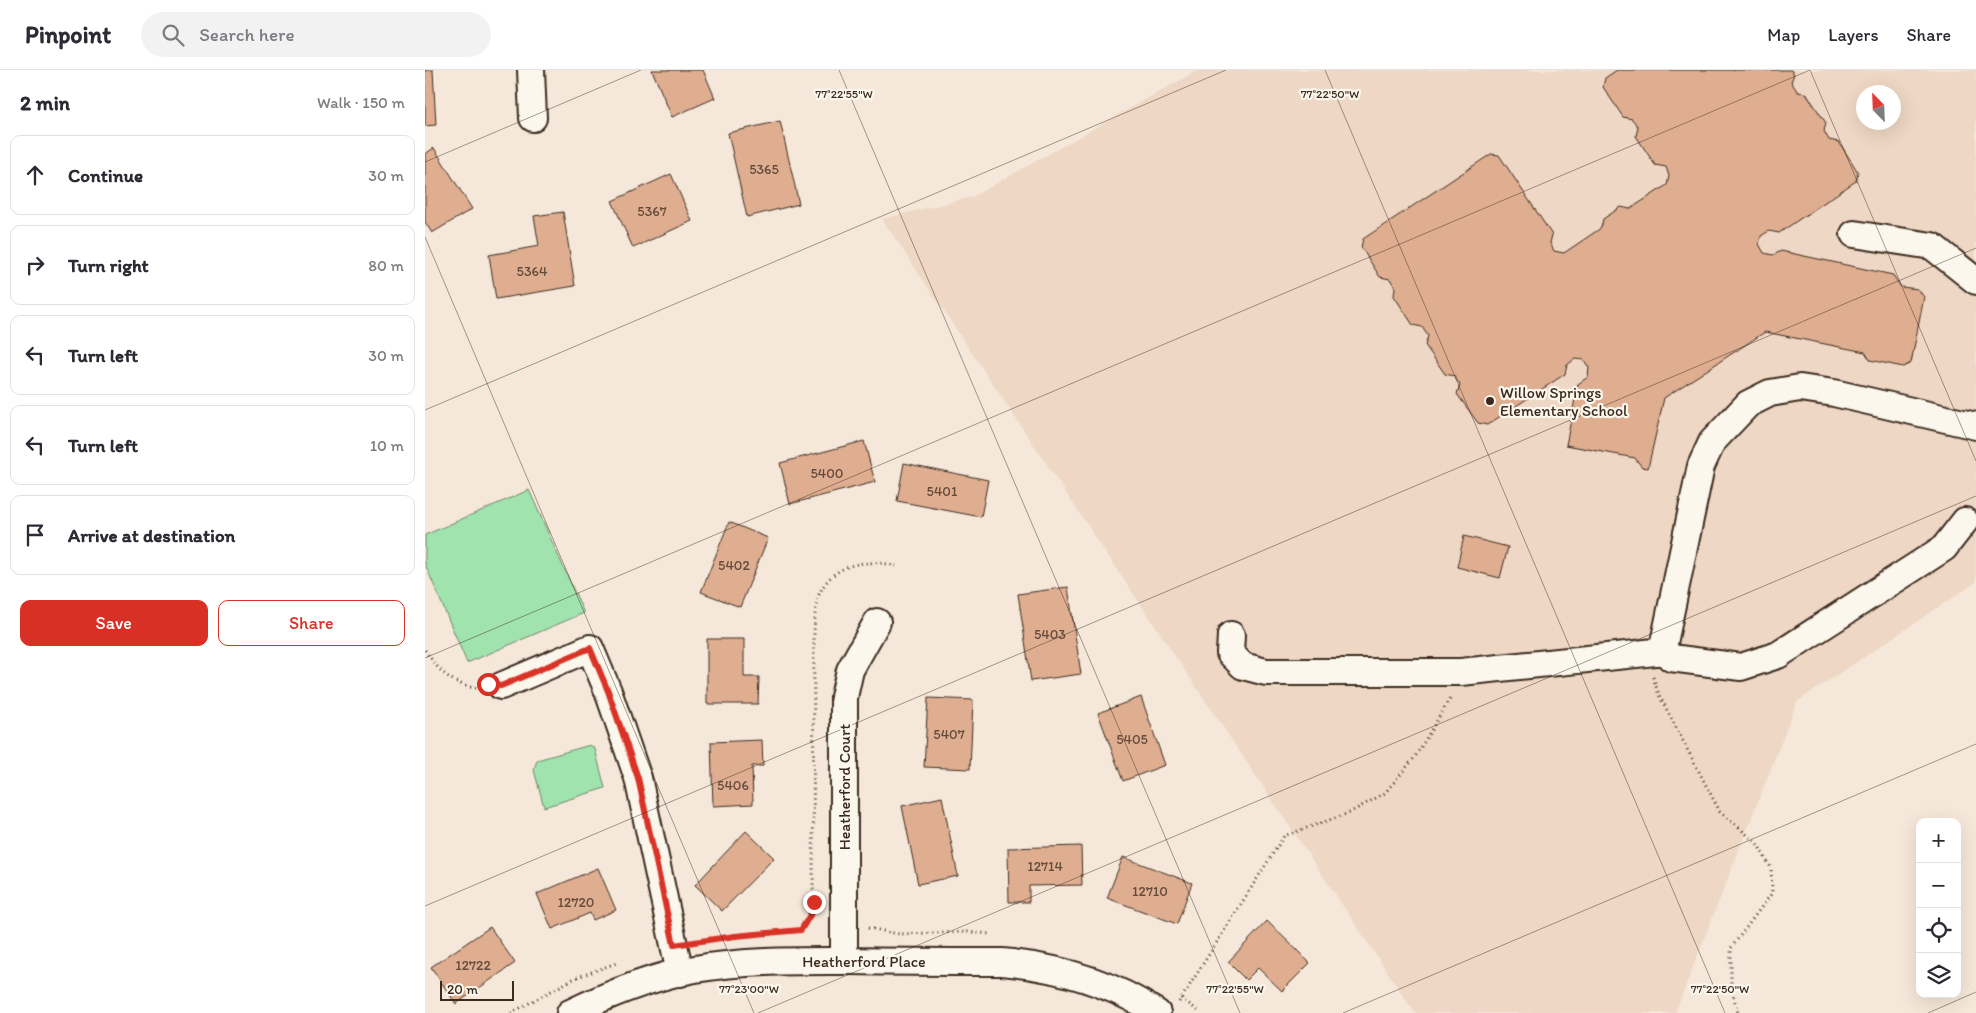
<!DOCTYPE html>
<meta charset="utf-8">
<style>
:root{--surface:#fff;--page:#f2f2f3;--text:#2b2b33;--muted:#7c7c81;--line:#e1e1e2;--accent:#d93025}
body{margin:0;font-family:Itim,sans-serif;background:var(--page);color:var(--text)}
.controls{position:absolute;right:15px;bottom:15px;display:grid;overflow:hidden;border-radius:10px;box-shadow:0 5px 20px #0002}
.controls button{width:45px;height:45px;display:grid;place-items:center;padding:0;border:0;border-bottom:1px solid var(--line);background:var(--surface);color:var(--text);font:25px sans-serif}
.compass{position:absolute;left:1431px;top:15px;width:45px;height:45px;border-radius:50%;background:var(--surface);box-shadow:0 5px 20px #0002;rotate:337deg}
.scale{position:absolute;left:15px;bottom:12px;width:74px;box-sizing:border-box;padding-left:5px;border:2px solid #3b2a1e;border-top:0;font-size:14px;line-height:18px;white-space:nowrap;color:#3b2a1e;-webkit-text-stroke:4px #fbf7ec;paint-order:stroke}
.stop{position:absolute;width:15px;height:15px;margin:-11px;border:4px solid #d93025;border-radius:50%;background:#fff}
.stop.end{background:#d93025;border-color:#fff;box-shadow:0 1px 5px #0008}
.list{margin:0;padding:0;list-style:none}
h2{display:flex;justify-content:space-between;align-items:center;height:65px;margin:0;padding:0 20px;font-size:21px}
h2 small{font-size:16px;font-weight:400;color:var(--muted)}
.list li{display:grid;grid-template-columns:32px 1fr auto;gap:15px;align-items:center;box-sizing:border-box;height:80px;margin:0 10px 10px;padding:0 10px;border:1px solid var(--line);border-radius:10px}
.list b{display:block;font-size:19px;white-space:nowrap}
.list em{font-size:16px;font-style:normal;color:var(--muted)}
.actions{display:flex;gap:10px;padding:15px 20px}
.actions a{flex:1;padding:11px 0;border:1px solid var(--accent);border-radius:10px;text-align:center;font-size:18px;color:var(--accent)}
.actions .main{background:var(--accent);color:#fff}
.icon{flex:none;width:28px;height:28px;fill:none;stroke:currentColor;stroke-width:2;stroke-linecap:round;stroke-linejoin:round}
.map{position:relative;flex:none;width:1551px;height:943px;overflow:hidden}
header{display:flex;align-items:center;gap:30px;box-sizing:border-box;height:70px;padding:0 25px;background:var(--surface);border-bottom:1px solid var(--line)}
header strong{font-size:24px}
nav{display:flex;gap:28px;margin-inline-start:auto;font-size:18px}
.search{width:350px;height:45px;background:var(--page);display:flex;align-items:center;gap:12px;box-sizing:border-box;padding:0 18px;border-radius:28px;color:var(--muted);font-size:19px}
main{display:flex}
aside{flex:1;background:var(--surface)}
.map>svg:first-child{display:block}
.built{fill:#eed7c4;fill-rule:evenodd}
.green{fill:#a0e3ae;stroke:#6e8666}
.building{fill:#dfae91;stroke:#3b2a1e}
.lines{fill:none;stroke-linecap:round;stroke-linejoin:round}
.minor-casing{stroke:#3b2a1e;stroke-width:30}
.path{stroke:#3b2a1e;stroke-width:3;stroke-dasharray:1 4;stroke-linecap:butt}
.minor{stroke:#fbf7ec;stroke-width:26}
.route{stroke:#d93025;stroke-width:6}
.ticks{fill:none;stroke:#3b2a1e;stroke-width:1;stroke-opacity:0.45}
.poi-dot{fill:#3b2a1e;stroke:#fbf7ec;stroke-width:2}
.labels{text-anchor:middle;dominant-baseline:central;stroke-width:4.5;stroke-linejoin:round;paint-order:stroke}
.number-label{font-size:14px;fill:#644b3b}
.poi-label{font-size:16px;fill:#3b2a1e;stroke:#fbf7ec;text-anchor:start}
.street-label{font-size:16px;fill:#3b2a1e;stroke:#fbf7ec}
.ticks-label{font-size:12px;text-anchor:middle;fill:#3b2a1e;stroke:#fbf7ec;stroke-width:4.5;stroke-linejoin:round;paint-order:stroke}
</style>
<header>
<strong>Pinpoint</strong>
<div class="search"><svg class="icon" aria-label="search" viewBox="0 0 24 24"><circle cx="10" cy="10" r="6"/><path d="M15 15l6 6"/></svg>Search here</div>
<nav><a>Map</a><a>Layers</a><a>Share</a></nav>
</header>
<main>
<aside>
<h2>2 min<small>Walk · 150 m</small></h2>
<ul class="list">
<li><svg class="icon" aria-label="ahead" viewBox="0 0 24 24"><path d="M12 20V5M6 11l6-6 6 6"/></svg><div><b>Continue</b></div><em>30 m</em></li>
<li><svg class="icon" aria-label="right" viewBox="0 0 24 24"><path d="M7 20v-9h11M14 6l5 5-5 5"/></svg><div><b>Turn right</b></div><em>80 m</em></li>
<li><svg class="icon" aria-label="left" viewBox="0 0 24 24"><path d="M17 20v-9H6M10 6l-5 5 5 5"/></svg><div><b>Turn left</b></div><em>30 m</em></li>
<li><svg class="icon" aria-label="left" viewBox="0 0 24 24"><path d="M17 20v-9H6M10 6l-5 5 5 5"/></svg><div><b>Turn left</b></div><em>10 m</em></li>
<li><svg class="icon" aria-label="arrive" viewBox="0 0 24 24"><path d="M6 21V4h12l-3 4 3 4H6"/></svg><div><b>Arrive at destination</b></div></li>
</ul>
<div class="actions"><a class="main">Save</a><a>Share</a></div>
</aside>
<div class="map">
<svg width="1551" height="943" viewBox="0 0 1551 943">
<rect width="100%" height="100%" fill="#f5e8da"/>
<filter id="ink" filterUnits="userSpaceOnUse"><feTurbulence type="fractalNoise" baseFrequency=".02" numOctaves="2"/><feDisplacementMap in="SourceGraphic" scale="10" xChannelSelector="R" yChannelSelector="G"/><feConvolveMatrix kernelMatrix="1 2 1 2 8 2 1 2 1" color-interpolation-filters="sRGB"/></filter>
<g filter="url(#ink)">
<!-- built -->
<path class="built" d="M773,0h778v512l-179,120 -122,311h-260l-533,-794 90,-22zM1438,22h30v30h-30z"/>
<!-- green -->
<path class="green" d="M104,420l55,123 -117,50 -42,-99v-29z
M165,675l5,4 10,39 -61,19 -10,-37 3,-10z"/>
<!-- building -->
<path class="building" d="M0,0h8l3,55 -11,1z
M227,0h51l12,28 -43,19z
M1192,0h174l3,4 -3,8 7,10 8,1 20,30 -2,8 5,9 10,2 19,30 -2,9 -77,52 -10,-2 -8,5 -2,8 5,9 9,2 8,-4 112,24 8,12 17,2 6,8 -13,66 -8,4 -33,-7 -5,-8 -100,-20 -101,66 -16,70 -6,-1 -7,-9 -69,-13 12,-61 10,-7 1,-9 -5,-8 -9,-1 -8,6 -2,9 -78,51 -9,-2 -21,-29 3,-9 -6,-9 -9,-2 -20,-29 3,-9 -6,-9 -9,-2 -19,-29 1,-9 -5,-8 -10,-2 -19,-30 2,-8 128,-85 8,1 53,80 -2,8 4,8 10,2 37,-25 2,-9 18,-12 9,2 37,-24 2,-9 -3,-9 -11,-2 -19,-29 2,-9 -6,-8 -9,-2 -20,-30 2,-9z
M355,51l19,83 -52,13 -19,-84z
M9,78l38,61 -40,24 -7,-11v-68z
M246,104l21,47 -59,27 -21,-47z
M138,142l12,74 -79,13 -7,-44 50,-9 -5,-30z
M439,371l11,41 -85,22 -10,-41z
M479,393l84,17 -7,37 -84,-16z
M304,452l39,16 -28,69 -39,-15z
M1039,466l44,11 -8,31 -43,-11z
M643,517l13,87 -50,7 -13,-87z
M282,569h37v38h15l-1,27h-51z
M716,627l24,68 -42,16 -25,-68z
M503,628l45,2 -3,69 -46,-2z
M337,670l1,26h-11l1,38 -40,2 -2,-64z
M517,727l16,79 -40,8 -16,-78z
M321,761l28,27 -52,53 -27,-26z
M656,776l1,39 -53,1v16h-20l-1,-54z
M698,787l69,26 -15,41 -70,-26z
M173,798l18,42 -23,10 -3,-7 -38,16 -15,-35z
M842,851l43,42 -28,28 -24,-23 -12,12 -18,-18z
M65,857l25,36 -59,41 -25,-37z"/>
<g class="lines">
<defs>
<path id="minor" d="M106,0l2,48
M1429,164l78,12 44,35
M1540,451l-21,27 -166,107 -37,12 -70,-9 -6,-7 -1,-8 37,-177 11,-24 36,-38 22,-11 30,-5 34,5 142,33
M806,565l-1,18 13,13 23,6h195l204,-21
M76,616l89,-38 18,43 30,87 42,195
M419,891v-264l6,-27 27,-48
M145,943c39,-19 81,-36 125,-44 52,-9 103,-8 155,-8 51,1 102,1 152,1 55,5 109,20 155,51"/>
</defs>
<!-- minor casing -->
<use href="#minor" class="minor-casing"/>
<!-- path -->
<path class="path" d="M0,580c12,20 28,35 51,38
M1228,607l6,18 61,117 37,31 14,25 1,25 -41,55v39l7,26
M443,858l31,6 69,-2 23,2
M305,867l71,-7 12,-21 1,-278c1,-11 1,-24 4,-34 13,-34 48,-39 78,-31
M756,928l20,15
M754,932l105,-166 65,-23 36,-20 30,-36 36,-60
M86,943l64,-35 44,-16"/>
<!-- minor -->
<use href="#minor" class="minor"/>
</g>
</g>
<g class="lines" filter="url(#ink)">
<!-- route -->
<path class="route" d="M63,614l13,2 89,-38 18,43 30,87 36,167 61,-9 66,-6 12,-20 1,-8"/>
</g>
<!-- ticks -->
<path class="ticks" d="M414,0l401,943M900,0l400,943M1385,0l166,391M0,92l216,-92M0,167l329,776M0,340l801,-340M0,588l1385,-588M0,836l1551,-658M333,943l1218,-517M918,943l633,-269M1503,943l48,-21"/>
<!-- markers -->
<circle class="poi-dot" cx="1065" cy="331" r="5"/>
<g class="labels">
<!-- number labels -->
<g class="number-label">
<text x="339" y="99">5365</text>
<text x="227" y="141">5367</text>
<text x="107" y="201">5364</text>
<text x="402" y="403">5400</text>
<text x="517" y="421">5401</text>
<text x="309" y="495">5402</text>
<text x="625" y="564">5403</text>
<text x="524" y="664">5407</text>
<text x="707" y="669">5405</text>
<text x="308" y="715">5406</text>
<text x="620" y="796">12714</text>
<text x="725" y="821">12710</text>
<text x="151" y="832">12720</text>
<text x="48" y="895">12722</text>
</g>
<!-- poi labels -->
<g class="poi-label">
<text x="1075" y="322">Willow Springs<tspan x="1075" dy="18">Elementary School</tspan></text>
</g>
<!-- street labels -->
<g class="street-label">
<text transform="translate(419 717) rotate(-90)">Heatherford Court</text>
<text x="439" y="891">Heatherford Place</text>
</g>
</g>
<g class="ticks-label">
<text x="419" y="28">77°22'55"W</text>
<text x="905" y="28">77°22'50"W</text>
<text x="324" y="923">77°23'00"W</text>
<text x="810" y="923">77°22'55"W</text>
<text x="1295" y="923">77°22'50"W</text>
</g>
</svg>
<div class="controls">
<button>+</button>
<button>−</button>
<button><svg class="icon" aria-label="locate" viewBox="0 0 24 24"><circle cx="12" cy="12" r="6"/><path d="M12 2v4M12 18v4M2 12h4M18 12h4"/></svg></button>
<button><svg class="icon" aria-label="layers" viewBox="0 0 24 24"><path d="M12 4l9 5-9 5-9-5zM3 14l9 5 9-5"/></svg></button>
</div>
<svg class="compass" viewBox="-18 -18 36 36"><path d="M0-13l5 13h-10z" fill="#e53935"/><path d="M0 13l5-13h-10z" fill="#7c7c81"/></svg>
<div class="scale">20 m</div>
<div class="stop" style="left:63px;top:614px"></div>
<div class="stop end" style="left:389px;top:832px"></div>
</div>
</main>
